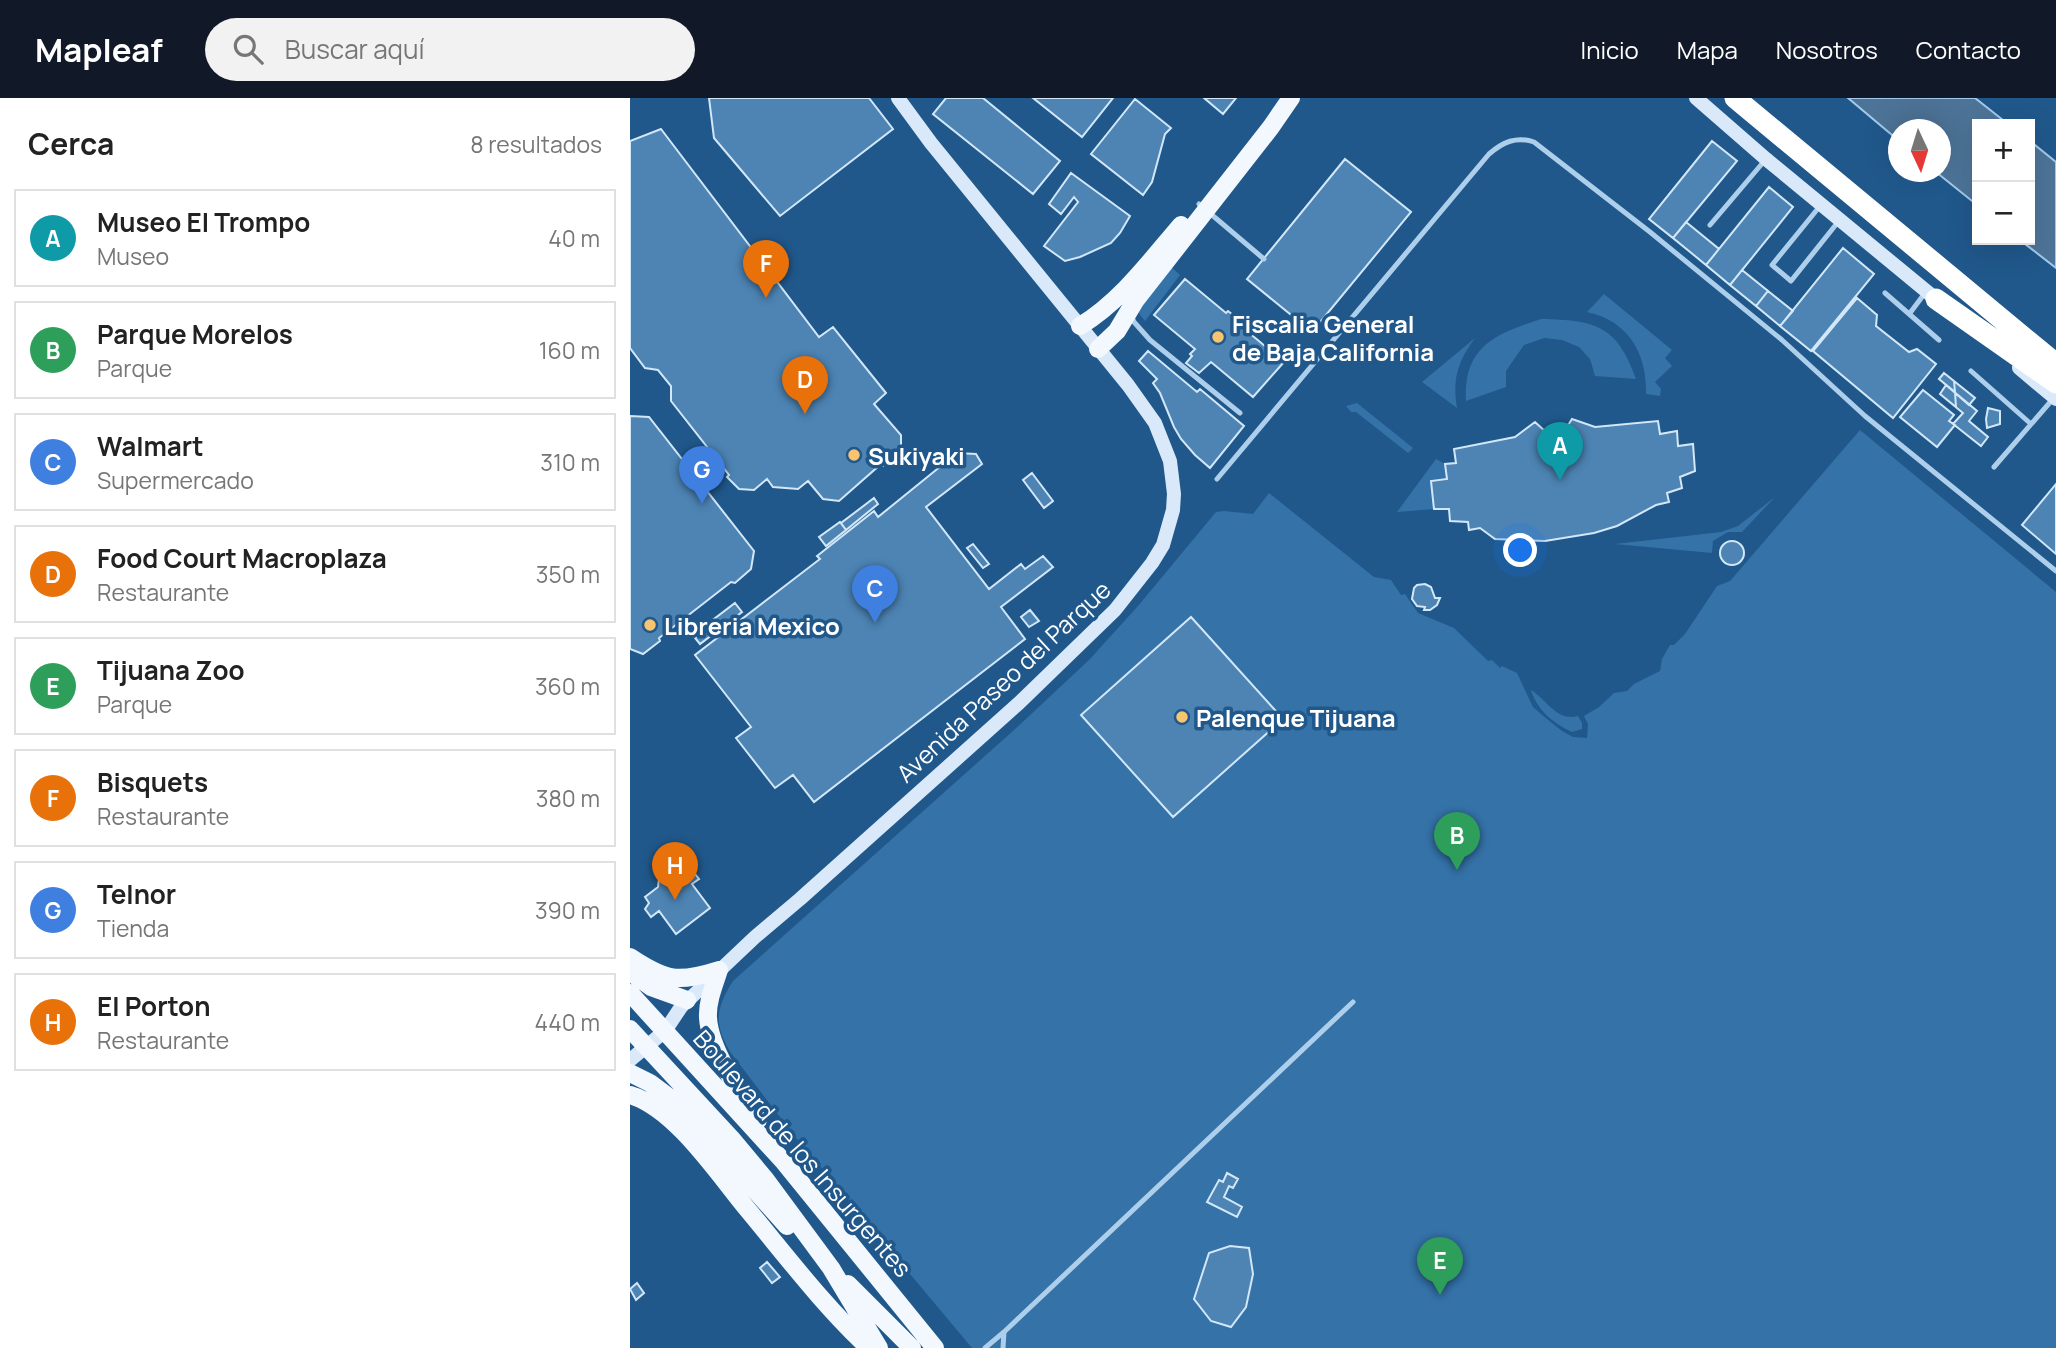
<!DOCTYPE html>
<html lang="es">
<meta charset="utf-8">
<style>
:root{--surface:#fff;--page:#f2f2f2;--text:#222;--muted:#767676;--line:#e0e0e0;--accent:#111827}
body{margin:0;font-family:Manrope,sans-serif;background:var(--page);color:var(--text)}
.controls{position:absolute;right:21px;top:21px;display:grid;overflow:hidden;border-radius:0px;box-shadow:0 7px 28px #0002}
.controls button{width:63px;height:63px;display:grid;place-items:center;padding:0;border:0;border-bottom:2px solid var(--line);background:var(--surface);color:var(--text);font:35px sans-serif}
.compass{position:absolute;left:1258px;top:21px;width:63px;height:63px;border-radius:50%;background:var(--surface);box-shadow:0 7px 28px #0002;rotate:176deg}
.you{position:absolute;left:891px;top:453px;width:24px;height:24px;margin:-18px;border:5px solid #fff;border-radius:50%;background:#1a73e8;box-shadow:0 0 0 10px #1a73e833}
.badge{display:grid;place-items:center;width:46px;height:46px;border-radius:50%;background:var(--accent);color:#fff;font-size:23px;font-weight:700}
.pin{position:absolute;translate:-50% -58px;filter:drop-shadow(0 2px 4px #0008)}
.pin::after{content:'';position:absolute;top:37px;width:24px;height:21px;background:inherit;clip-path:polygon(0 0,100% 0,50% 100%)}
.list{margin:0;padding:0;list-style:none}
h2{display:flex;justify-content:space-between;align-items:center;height:91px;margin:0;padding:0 28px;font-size:30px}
h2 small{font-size:23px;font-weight:400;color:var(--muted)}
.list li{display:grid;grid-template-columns:46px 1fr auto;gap:21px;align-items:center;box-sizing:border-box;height:98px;margin:0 14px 14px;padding:0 14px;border:2px solid var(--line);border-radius:0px}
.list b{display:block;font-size:26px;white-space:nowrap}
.list p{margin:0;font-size:23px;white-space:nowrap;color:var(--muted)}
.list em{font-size:23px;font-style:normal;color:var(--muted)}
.icon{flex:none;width:38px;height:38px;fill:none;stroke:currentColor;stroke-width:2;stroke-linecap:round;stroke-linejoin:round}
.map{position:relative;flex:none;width:1426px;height:1250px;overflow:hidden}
header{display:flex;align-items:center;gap:42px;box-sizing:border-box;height:98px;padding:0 35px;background:var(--accent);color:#fff}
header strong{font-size:33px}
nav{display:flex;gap:38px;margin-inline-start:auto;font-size:24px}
.search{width:490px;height:63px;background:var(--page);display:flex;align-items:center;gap:18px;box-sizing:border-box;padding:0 24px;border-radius:38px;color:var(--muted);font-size:26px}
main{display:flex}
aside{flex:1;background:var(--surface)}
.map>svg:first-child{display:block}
.green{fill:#3472a8}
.water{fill:#4d7498;stroke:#a1caec;stroke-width:2}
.building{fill:#4d84b4;stroke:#d2e7f8;stroke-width:2}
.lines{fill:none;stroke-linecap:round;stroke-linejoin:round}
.lane{stroke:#adcfeb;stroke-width:5}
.secondary{stroke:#d9e9f9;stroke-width:14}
.primary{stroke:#f2f8fe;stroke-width:18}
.highway{stroke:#fff;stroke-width:21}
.poi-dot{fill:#f8c46e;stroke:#20588b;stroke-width:2.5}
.labels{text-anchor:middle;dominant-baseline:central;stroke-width:7;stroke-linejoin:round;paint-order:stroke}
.poi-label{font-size:24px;font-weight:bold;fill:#fff;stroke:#20588b;text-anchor:start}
.street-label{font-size:24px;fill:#fff;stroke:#20588b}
</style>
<header>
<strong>Mapleaf</strong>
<div class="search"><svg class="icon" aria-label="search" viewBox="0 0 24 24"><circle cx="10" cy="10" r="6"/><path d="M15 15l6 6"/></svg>Buscar aquí</div>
<nav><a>Inicio</a><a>Mapa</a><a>Nosotros</a><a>Contacto</a></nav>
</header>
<main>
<aside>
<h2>Cerca<small>8 resultados</small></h2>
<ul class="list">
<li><span class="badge" style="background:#0f9aa8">A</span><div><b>Museo El Trompo</b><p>Museo</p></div><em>40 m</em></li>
<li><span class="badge" style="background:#2e9e5b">B</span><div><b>Parque Morelos</b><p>Parque</p></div><em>160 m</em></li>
<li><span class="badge" style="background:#3f7fe0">C</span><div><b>Walmart</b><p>Supermercado</p></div><em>310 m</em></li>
<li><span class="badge" style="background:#e8710a">D</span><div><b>Food Court Macroplaza</b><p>Restaurante</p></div><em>350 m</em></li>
<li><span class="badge" style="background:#2e9e5b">E</span><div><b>Tijuana Zoo</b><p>Parque</p></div><em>360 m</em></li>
<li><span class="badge" style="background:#e8710a">F</span><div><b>Bisquets</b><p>Restaurante</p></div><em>380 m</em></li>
<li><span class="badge" style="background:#3f7fe0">G</span><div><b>Telnor</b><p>Tienda</p></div><em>390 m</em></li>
<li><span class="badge" style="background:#e8710a">H</span><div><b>El Porton</b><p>Restaurante</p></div><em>440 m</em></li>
</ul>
</aside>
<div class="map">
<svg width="1426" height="1250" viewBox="0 0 1426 1250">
<rect width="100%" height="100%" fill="#20588b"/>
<!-- green -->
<path class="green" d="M540,168l10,9 -35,46 -8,-10z
M974,196l68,56 -7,8 7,8 -17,16 6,7 -1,7 -14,-2c1,-40 -17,-73 -59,-82z
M911,221c54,1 76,6 95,60l-41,-3 -5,-17 -11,-12 -17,-7 -18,-2 -20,7 -18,26v16l-40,14c-3,-54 29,-67 75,-82z
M845,240c-17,23 -23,41 -18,70l-35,-26z
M727,305l56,45 -5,5 -52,-41h-5l-5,-6z
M1230,332l196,162v756h-1084l-180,-215 -61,-80c-17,-28 -16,-44 2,-72l281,-251 75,-70 49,-54 78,-94 8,-1 29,3 16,-21 105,84 17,3 10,15 4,-1 13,19 36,15 34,33 4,-1 8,8 2,-2 15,7 16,34 9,8 20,16 11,6 14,1 1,-14 -4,-8 15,-9 15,-14 13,-2 7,-7 26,-13 2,-12 8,-14h4l11,-11 32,-48 13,-5z
M806,361l9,5 2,15 -16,3 3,27 -37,3z
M1145,399l-33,35h-14l-15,9 -1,12 -97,-9 106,-12 17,-6z
M901,592c15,9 26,32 47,26l4,7v6l-10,3c-19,-9 -35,-22 -41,-42z"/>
<!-- water -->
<path class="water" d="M1218,0h127l33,26h-31v81l-41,-33h4v-42h-42v10z
M1400,43l26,21v106l-36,-28h10z"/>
<!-- building -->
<path class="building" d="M79,0h160l24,31 -113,87 -66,-78z
M316,0h37l77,63 -27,33 -100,-80z
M403,0h80l-31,39z
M574,0h32l-13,16z
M505,1l36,29 -6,6 -13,48 -9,13 -52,-41z
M31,31l158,208 14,-10 53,66 -12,11 27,31v16l-18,15 -3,-1 -41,36 -16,-2 -15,-18 -10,8 -25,-2 -6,-8 -13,11 -15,-1 -12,-12 2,-2 -58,-74v-15l-13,-16 -13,-2 -15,-20v-207z
M1082,43l25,20 -64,77 -24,-19z
M715,61l66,53 -99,120 -65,-53z
M441,75l59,43 -10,17 -9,10 -31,14 -15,4 -21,-15 34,-44 -4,-5 -13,17 -12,-10z
M1139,89l24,20 -63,78 -24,-20z
M1056,124l33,27 -13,16 -33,-27z
M1213,150l31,26 -63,77 -31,-25z
M1112,172l26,21 -12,15 -26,-21z
M555,181l41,34 2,-2 15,12 -2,3 43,36 -31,35 -42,-35 -12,11 -13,-10 6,-7 -2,-2 5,-5 -41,-34z
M1138,193l25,20 -13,15 -24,-20z
M1227,200l20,17 -1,11 33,26 8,-3 19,15 -43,54 -80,-67z
M518,253l49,41 3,-3 44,37 -34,42 -15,-13 -14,-16 -7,-12 -14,-34 -7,-10 4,-4 -18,-18z
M1314,275l10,8 1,11 -16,-13z
M1314,275l31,25 -6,7 -30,-26z
M1316,287l9,7 1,15 -16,-13z
M1316,287l31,26 -8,10 19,16 -7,9 -28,-22 10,-11 -23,-19z
M1293,292l31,25 -5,6 6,4 -18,22 -37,-30z
M1293,292l31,25 -5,6 6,4 -18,22 -37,-30z
M1358,310l12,3v13l-13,4 -1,-9z
M0,318l19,1 105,134 -3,18 -16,14 -4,-1 -72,56 1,3 -17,13 -13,-5z
M942,321l23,8 63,-6 2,13 17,-3 1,15 15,-2 2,27 -15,6 2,11 -15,5 2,9 -13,3 -39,21 -23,7 -49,8 -50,-2 -15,-11 -11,2 -1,-8 -18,-1 -1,-12h-15l-3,-28 16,-2 -2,-15 11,-1 -2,-14 61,-12 20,-15 12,11 18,-3z
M327,355l19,1 6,10 -56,43 63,82 32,-25 4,5 18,-13 10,11 -52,40 24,32 -211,163 -21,-27 -18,13 -39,-50 15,-11 -56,-72 125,-96 -3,-3 57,-45 4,6z
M402,375l21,28 -9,7 -21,-28z
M1426,386v70l-34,-29z
M244,400l4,6 -32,26 -5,-7z
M210,424l6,8 -20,16 -7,-9z
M1090 455a12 12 0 1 1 24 0a12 12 0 1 1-24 0Z
M343,446l16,20 -6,4 -16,-20z
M795,486l6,3 4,11h5l-3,7 -7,5h-6l1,-3 -8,-1 -5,-7 2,-11 3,-3z
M105,505l7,9 -21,16 -7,-9z
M400,512l9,11 -10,6 -8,-10z
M561,519l92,102 -110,98 -92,-102z
M86,523l5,7 -21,16 -5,-6z
M57,766l12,15 -7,5 18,24 -34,26 -17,-23 -8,6 -6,-8 4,-6 -4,-6 13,-10 2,-17 16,2z
M597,1075l11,6 -5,9 -4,-2 -5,11 18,10 -5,10 -30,-15 12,-22 4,2z
M600,1148l19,2 4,26 -7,33 -15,20 -20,-6 -17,-22 15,-46z
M137,1164l13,15 -8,6 -12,-15z
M7,1185l7,10 -8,7 -6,-11z"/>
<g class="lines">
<!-- lane -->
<path class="lane" d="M569,106l65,55
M1190,108l-48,59 19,16 47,-59
M1080,127l56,-66
M1255,195l54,47
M1280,215l15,-20
M501,217l3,7 16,18 90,73
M1341,273l60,53
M1364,369l58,-67
M587,381l272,-325c14,-12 27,-18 45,-12l116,90 132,108 83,76 191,155
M355,1250l19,-16 349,-330
M373,1250l1,-16"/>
<!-- secondary -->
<path class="secondary" d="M1066,0l70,61 176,145
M1389,270l37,31
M0,962l35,-29 16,-24 74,-70 45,-38 219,-196 96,-93 37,-47 11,-18 10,-35 1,-16 -4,-33 -15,-38 -27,-38 -197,-242 -33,-45"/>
<!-- primary -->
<path class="primary" d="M450,228c41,-25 70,-65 101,-101
M468,251l19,-18 18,-30 136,-174 20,-29
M0,859c36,24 48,26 89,13
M89,872c-5,15 -12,32 -11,48 2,32 32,75 50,102
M0,874l21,15 36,13
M0,895l154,169 151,186
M0,931l101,109 35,42 65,88 48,80
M0,975l20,10 28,21 109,122
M0,997c45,13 88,79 118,115 39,47 76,96 121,138
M218,1186l64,64"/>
<!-- highway -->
<path class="highway" d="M1105,0l321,266
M1306,201l120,84"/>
</g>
<!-- markers -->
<g class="poi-dot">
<circle cx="588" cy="239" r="7"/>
<circle cx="224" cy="357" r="7"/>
<circle cx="20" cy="527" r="7"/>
<circle cx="552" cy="619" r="7"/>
</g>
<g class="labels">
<!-- poi labels -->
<g class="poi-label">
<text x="602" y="225">Fiscalia General<tspan x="602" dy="28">de Baja California</tspan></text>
<text x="238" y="357">Sukiyaki</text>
<text x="34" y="527">Libreria Mexico</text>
<text x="566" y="619">Palenque Tijuana</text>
</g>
<!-- street labels -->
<g class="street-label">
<text transform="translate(373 583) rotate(-43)">Avenida Paseo del Parque</text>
<text transform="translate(173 1055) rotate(49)">Boulevard de los Insurgentes</text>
</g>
</g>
</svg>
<div class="controls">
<button>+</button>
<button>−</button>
</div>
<svg class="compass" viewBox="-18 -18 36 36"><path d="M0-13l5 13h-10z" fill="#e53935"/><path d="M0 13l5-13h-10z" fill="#767676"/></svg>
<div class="you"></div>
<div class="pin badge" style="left:930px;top:382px;background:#0f9aa8">A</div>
<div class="pin badge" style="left:827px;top:772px;background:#2e9e5b">B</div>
<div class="pin badge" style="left:245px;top:525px;background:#3f7fe0">C</div>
<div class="pin badge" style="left:175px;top:316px;background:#e8710a">D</div>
<div class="pin badge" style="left:810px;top:1197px;background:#2e9e5b">E</div>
<div class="pin badge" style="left:136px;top:200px;background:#e8710a">F</div>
<div class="pin badge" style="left:72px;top:406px;background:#3f7fe0">G</div>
<div class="pin badge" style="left:45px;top:802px;background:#e8710a">H</div>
</div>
</main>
